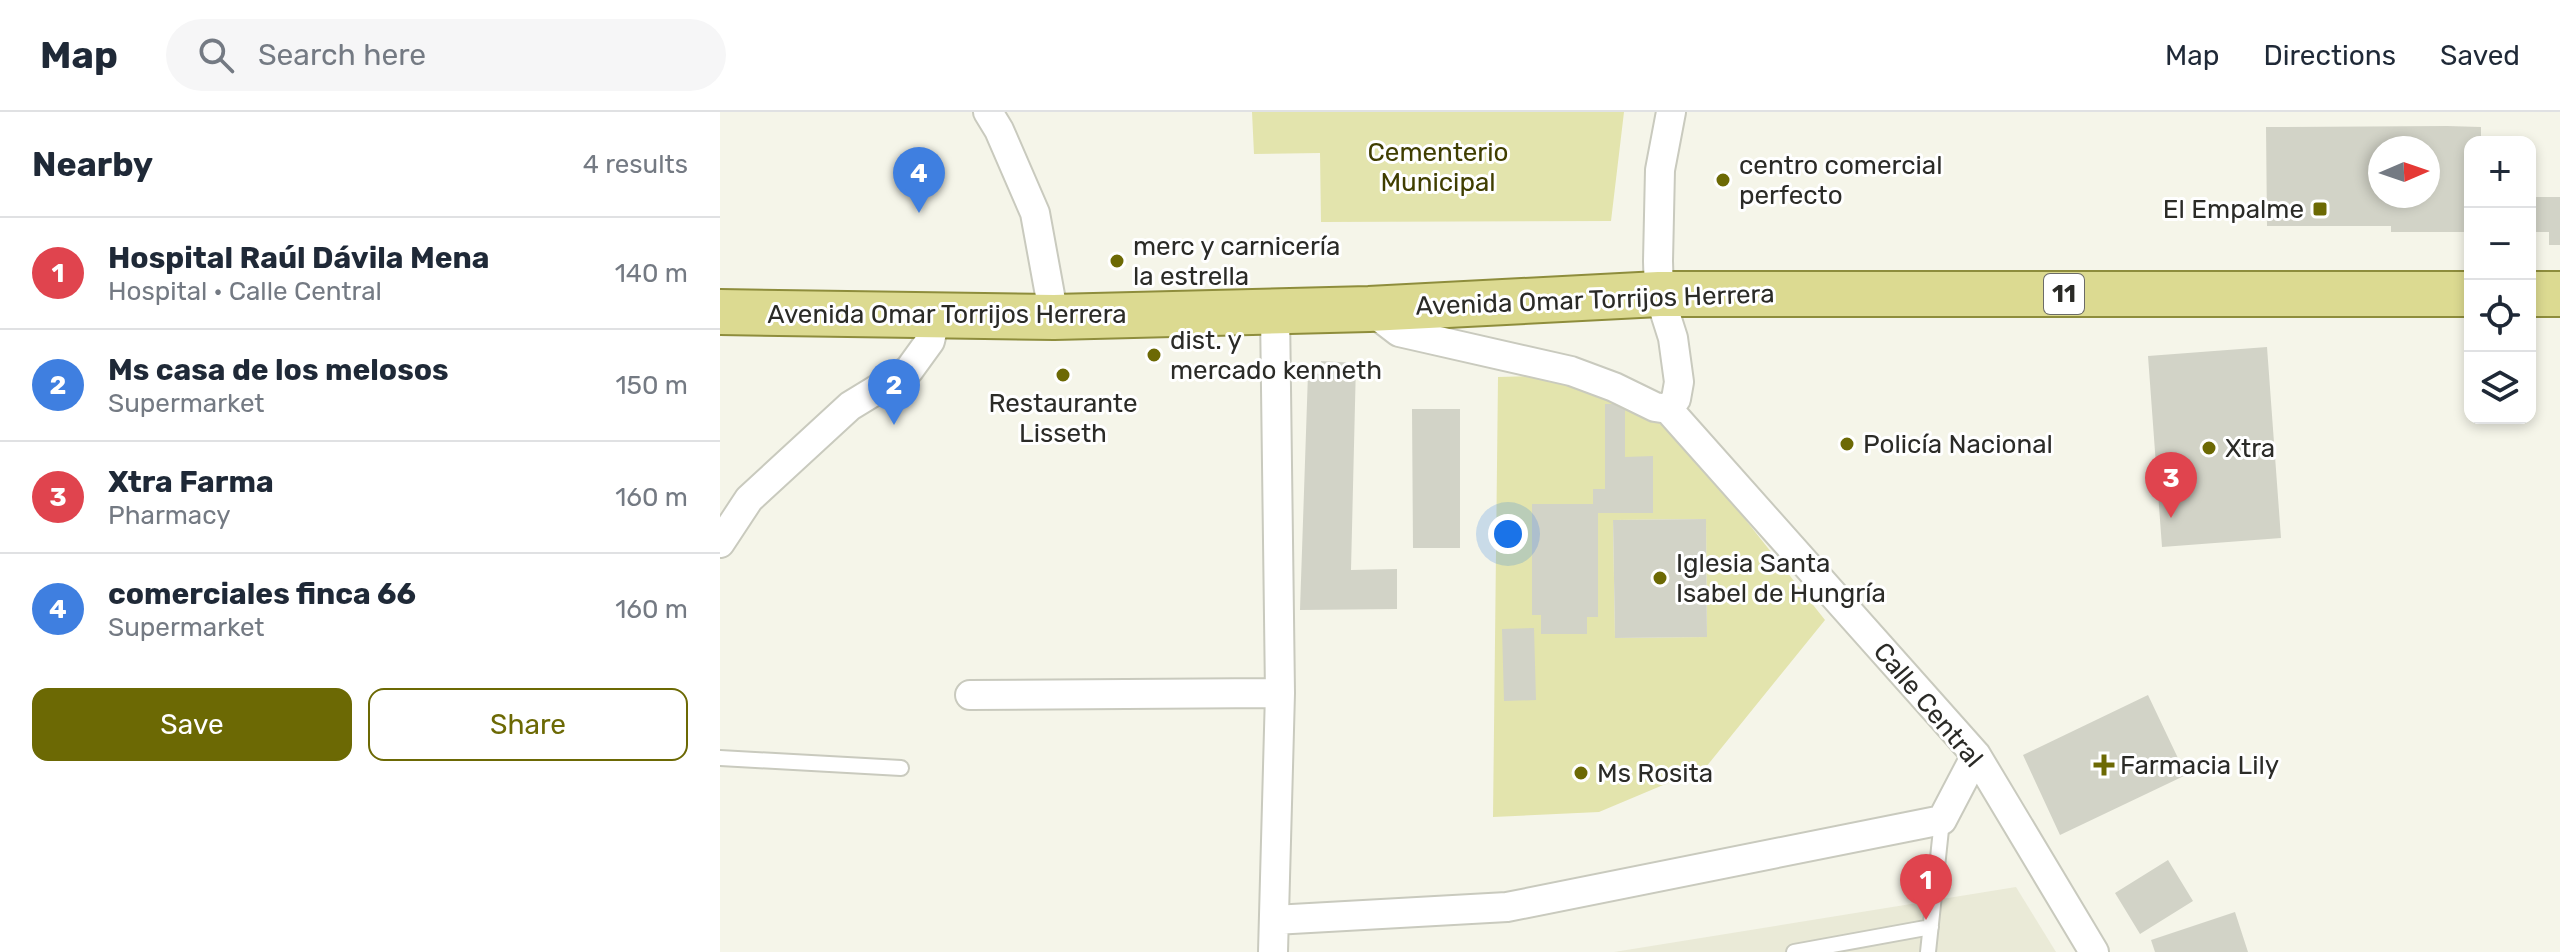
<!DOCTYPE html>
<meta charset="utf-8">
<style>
:root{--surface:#fff;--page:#f6f6f7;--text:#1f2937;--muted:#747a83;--line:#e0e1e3;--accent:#6c6904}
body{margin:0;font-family:Rubik,sans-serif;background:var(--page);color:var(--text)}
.controls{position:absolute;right:24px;top:24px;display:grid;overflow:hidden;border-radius:16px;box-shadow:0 4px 12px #0003}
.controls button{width:72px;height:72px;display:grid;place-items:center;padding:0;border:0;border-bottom:2px solid var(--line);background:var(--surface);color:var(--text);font:40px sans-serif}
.compass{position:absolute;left:1648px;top:24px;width:72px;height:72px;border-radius:50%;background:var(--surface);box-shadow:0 4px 12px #0003;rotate:88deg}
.you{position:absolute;left:788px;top:422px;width:28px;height:28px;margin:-20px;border:6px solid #fff;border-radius:50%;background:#1a73e8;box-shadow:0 0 0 12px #1a73e833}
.badge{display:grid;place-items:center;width:52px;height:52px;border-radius:50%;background:var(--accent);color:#fff;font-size:26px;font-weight:700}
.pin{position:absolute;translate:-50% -66px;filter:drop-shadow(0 2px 4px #0008)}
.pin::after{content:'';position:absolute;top:42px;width:28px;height:24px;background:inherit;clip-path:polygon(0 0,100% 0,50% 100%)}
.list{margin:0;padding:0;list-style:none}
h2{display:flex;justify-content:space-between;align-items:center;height:104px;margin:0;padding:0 32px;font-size:34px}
h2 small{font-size:26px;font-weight:400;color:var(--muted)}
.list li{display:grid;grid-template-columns:52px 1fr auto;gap:24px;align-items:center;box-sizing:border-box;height:112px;padding:0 32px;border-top:2px solid var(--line)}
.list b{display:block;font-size:30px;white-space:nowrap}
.list p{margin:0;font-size:26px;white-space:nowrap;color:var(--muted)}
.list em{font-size:26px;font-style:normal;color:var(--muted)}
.actions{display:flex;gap:16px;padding:24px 32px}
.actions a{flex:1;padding:18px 0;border:2px solid var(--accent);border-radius:16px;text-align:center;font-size:28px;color:var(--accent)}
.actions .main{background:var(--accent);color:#fff}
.icon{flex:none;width:44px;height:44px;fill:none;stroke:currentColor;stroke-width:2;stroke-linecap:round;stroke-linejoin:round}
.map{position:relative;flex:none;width:1840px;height:840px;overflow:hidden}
header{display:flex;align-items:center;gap:48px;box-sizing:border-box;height:112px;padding:0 40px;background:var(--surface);border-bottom:2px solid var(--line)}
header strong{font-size:38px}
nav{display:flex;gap:44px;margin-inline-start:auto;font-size:28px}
.search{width:560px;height:72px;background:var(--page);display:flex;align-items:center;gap:20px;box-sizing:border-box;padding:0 28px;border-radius:44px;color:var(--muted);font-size:30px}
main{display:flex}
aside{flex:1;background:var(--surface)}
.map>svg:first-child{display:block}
.built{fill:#eaead7}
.green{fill:#e3e4ad;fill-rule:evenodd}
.building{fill:#d2d3c7;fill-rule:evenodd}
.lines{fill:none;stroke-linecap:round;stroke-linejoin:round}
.lane-casing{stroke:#c9cabe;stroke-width:18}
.street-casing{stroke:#c9cabe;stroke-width:32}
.primary-casing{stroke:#8e8d3c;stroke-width:48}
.lane{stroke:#fff;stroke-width:14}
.street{stroke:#fff;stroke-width:28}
.primary{stroke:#dcda91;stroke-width:44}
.poi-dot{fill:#6c6904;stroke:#fff;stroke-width:3}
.labels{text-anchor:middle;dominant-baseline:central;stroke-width:6;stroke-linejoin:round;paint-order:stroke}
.shield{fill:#fff;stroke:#6b6b68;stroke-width:2}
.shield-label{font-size:24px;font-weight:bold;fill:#2b2b27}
.park-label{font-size:26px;fill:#403e00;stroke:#fff}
.poi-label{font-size:26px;fill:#2b2b27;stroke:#fff;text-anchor:start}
.street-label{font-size:26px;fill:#2b2b27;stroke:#fff}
</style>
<header>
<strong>Map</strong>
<div class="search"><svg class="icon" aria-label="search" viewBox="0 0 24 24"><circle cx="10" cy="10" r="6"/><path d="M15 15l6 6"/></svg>Search here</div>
<nav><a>Map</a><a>Directions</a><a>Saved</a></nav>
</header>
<main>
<aside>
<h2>Nearby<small>4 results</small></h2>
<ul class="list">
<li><span class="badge" style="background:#e0444e">1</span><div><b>Hospital Raúl Dávila Mena</b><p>Hospital · Calle Central</p></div><em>140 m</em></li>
<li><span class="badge" style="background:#3f7fe0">2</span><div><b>Ms casa de los melosos</b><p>Supermarket</p></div><em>150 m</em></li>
<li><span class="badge" style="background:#e0444e">3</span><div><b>Xtra Farma</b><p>Pharmacy</p></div><em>160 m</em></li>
<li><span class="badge" style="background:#3f7fe0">4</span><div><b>comerciales finca 66</b><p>Supermarket</p></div><em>160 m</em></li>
</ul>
<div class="actions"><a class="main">Save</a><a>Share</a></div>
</aside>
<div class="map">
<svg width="1840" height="840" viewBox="0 0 1840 840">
<rect width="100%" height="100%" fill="#f5f5e9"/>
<!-- built -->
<path class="built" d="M1296,775l40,65h-442z"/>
<!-- green -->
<path class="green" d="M532,0h372l-13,109 -290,1 -1,-69 -66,1z
M813,264l47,5 79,38 51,56 115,145 -119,147 -107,45 -106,5 5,-440zM986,407l1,118 -92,1 -2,-118z"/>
<!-- building -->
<path class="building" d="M1727,14l34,1v15h-11v90h-79v-6h-124l-1,-99zM1660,36h48v48h-48z
M1810,85h30v48h-11v-13h-19z
M1547,235l14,191 -119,9 -14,-191z
M601,249l35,2 -5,207 46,-1v40l-97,1 8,-237 13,1z
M885,292h20v53l28,-1v57h-55v104h-11v17h-46v-19h-9v-111h61v-15h12z
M692,297h48v139h-47z
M986,407l1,118 -92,1 -2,-118z
M814,516l2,72 -32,1 -2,-72z
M1428,583l38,80 -126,60 -37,-80z
M1448,748l25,41 -53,33 -25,-41z
M1515,800l13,40h-93l-4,-12z"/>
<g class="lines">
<defs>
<path id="lane" d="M0,646l181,10
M1074,840l137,-25
M1208,840l14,-132"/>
<path id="street" d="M268,0l11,18 36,83 19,104
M649,197l30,23 172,39 43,16 41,20 13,2 308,346 118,197
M948,297l8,-10 3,-17 -6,-44 -14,-44 -1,-33 2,-91 11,-58
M0,431l29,-44 101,-93 59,-36 21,-29 6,-25
M250,583l310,-2
M554,808l233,-13 435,-87 34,-65
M553,840l7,-259 -5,-381"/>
<path id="primary" d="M1810,182h30
M0,200l334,5 315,-8 290,-15h811"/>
</defs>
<!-- lane casing -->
<use href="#lane" class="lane-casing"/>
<!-- street casing -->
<use href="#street" class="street-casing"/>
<!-- primary casing -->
<use href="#primary" class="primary-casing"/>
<!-- lane -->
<use href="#lane" class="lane"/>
<!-- street -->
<use href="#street" class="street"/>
<!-- primary -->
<use href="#primary" class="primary"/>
</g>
<!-- markers -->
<g class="poi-dot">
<circle cx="1003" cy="68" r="8"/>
<rect x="1592" y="89" width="16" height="16" rx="4"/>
<circle cx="397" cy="149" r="8"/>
<circle cx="434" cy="243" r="8"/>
<circle cx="343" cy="263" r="8"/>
<circle cx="1127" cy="332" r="8"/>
<circle cx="1489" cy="336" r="8"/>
<circle cx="940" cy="466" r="8"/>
<path d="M1380 641h8v8h8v8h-8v8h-8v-8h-8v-8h8z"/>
<circle cx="861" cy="661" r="8"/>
</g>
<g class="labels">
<!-- shield labels -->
<rect class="shield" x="1324" y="162" width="40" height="40" rx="6"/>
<g class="shield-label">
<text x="1344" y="182">11</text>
</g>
<!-- park labels -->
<g class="park-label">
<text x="718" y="40">Cementerio<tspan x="718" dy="30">Municipal</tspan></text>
</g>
<!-- poi labels -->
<g class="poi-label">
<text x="1019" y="53">centro comercial<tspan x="1019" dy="30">perfecto</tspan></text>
<text x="1584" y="97" text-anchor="end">El Empalme</text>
<text x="413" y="134">merc y carnicería<tspan x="413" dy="30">la estrella</tspan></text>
<text x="450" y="228">dist. y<tspan x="450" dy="30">mercado kenneth</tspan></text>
<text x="343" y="291" text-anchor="middle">Restaurante<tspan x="343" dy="30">Lisseth</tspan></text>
<text x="1143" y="332">Policía Nacional</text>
<text x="1505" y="336">Xtra</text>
<text x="956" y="451">Iglesia Santa<tspan x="956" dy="30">Isabel de Hungría</tspan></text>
<text x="1400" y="653">Farmacia Lily</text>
<text x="877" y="661">Ms Rosita</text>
</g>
<!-- street labels -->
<g class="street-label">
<text transform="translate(875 188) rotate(-2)">Avenida Omar Torrijos Herrera</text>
<text x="227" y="202">Avenida Omar Torrijos Herrera</text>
<text transform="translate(1208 593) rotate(50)">Calle Central</text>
</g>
</g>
</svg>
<div class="controls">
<button>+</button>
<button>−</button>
<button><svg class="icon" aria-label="locate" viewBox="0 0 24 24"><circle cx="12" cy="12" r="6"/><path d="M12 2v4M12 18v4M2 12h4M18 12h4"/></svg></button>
<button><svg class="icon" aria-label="layers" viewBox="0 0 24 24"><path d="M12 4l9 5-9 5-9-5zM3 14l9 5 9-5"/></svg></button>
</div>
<svg class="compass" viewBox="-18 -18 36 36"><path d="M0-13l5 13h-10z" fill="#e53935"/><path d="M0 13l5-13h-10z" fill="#747a83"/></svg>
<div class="you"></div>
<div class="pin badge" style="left:1206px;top:808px;background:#e0444e">1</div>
<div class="pin badge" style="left:174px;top:313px;background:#3f7fe0">2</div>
<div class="pin badge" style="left:1451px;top:406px;background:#e0444e">3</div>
<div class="pin badge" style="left:199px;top:101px;background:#3f7fe0">4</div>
</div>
</main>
